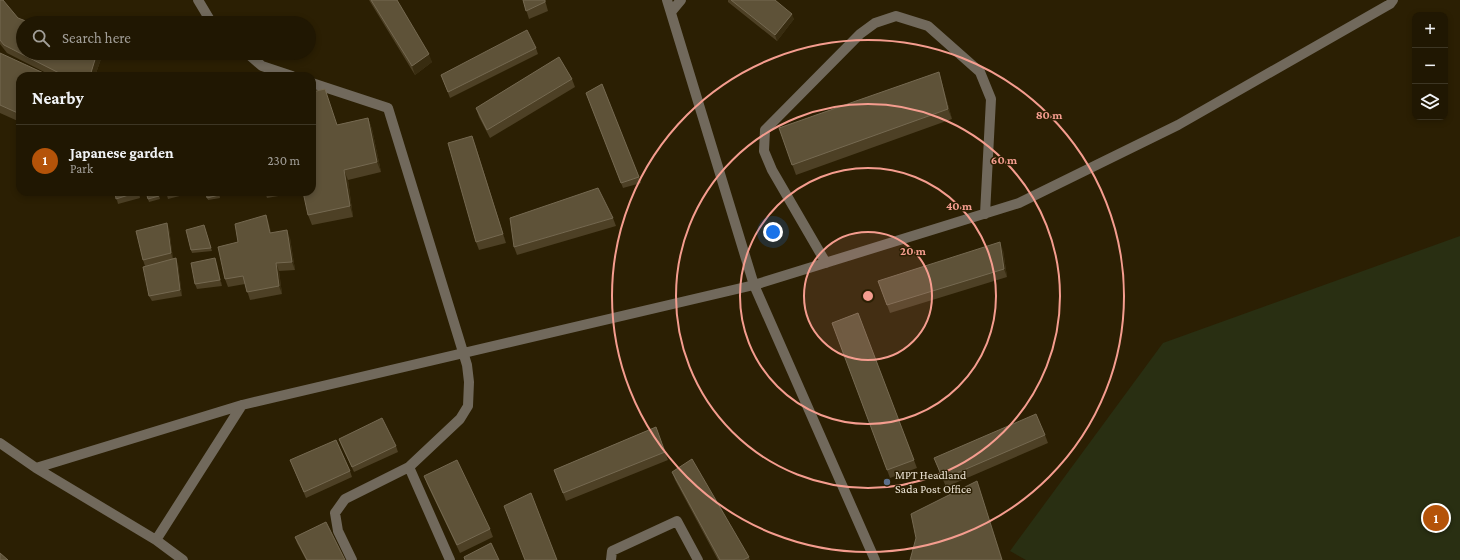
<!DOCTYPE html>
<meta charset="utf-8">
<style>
:root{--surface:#201702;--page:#28200c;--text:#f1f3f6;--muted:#a29f99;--line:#3d3624;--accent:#b45309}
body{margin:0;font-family:"Crimson Pro",serif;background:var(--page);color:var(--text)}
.controls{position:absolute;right:12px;top:12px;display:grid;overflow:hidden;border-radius:8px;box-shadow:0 2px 6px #0003}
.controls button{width:36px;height:36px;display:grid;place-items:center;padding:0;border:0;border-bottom:1px solid var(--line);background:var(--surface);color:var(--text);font:20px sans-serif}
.you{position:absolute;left:773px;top:232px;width:14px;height:14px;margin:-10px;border:3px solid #fff;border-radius:50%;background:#1a73e8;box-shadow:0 0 0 6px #1a73e833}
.badge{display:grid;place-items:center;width:26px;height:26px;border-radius:50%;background:var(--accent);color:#fff;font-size:13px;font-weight:700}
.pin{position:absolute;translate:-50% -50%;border:2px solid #fff;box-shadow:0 1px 4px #0006}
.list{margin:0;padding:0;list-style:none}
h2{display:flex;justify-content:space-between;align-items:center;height:52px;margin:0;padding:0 16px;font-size:17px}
h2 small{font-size:13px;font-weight:400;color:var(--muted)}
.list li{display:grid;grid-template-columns:26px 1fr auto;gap:12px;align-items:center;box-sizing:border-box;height:72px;padding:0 16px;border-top:1px solid var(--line)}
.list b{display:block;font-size:15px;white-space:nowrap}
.list p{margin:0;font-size:13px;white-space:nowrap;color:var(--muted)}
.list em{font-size:13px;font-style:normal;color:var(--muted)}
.icon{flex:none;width:22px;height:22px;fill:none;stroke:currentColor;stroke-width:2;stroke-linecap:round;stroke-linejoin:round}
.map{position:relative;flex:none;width:1460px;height:560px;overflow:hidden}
.search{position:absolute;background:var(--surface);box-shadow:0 2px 6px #0003;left:16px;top:16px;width:300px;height:44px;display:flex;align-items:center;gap:10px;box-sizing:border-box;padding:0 14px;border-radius:22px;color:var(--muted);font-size:15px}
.panel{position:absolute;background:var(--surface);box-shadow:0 2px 6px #0003;left:16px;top:72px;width:300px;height:124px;border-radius:12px}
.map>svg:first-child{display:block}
.green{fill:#292f12}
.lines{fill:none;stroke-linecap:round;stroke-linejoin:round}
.minor{stroke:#71695c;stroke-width:10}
.wall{fill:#4d4025}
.shaded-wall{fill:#382c10}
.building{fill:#5e5238;stroke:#756951}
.ring{fill:none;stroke:#f59d8f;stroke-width:2}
.service-dot{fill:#5c6f8a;stroke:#2b1f03;stroke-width:1.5}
.labels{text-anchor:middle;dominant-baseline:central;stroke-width:3;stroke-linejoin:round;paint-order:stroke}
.poi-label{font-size:12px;fill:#ede4d5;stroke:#2b1f03;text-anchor:start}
.centre{fill:#f59d8f;stroke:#2b1f03;stroke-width:2}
.ring-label{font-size:12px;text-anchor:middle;font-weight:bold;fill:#f59d8f;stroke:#2b1f03;stroke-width:3;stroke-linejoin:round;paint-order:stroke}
</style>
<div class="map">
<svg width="1460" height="560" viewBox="0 0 1460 560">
<rect width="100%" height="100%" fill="#2b1f03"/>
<!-- green -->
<path class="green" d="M1460,236v324h-434l-16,-9 153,-208z"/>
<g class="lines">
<!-- minor -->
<path class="minor" d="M198,0l12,20 2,3
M667,0l87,285 121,275
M671,12l10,-12
M247,53l15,13 30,10
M312,83l76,25 79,257 2,17 -1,24 -8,13 -51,48 -64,32 -10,14 3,18 14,29
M826,263l-54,-93 -8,-19 1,-21 95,-96 15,-11 21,-7 32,10 52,46 11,27 -6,115
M0,443l36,25 206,-63 512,-120 265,-82 159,-78 212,-121 3,-4
M409,467l41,93
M36,468l120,72 27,20
M156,540l86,-135
M611,560l1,-9 65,-30 21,39"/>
</g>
<!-- wall -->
<path class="wall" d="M0,0l23,53h76l2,6 -6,17h-43l-45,-23 -7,-9z
M369,0h28l35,62 -17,13z
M523,0h22l3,11 -19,8z
M728,0h47l19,19 -17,22 -49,-39z
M536,48l2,6 -88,44 -9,-23z
M0,53l20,23v46l-20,-9z
M572,79l3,8 -85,51 -11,-21 -3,-9z
M942,83l10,36 -156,56 -17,-47z
M602,84l39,99 -18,5 -37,-95z
M368,118l4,11 9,43 -33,8 5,37 -41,8 -4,-10 29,-90z
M475,144l31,99 -27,7 -3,-8z
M115,192h24l1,6 -22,6z
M158,192l2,7 -11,3 -1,-3z
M166,192h29l-27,7z
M206,192h13l1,6 -12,2z
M265,192h36l-34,6z
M266,215l5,18 19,5 5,32 -16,1 3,23 -32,6 -5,-16 -17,3 -3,-8 13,-37z
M613,218l3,8 -99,29 -3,-8z
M204,225l8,26 -20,2 -1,-3z
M169,228l4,31 5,5 4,32 -30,5 -3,-5 -4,-30 -2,-6z
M1003,250l4,27 -117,36 -12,-32z
M217,264l5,22 -25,3 -2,-5z
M858,313l59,155 -27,10 -58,-155z
M656,427l12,33 -102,41 -12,-31z
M1045,435l3,8 -102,44 -12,-29z
M339,439l57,7 2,6 -44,20 -13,-27z
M290,460l60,11 2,6 -46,21z
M672,472l77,85 1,3h-32l-43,-80z
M424,476l66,53 3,8 -33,16 -33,-69z
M295,537l50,23h-39l-9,-17z"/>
<!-- shaded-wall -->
<path class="shaded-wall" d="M792,14l2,5 -17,22 -2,-6z
M97,53h2l2,6 -6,17h-5z
M429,54l3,8 -17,13 -3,-9z
M939,72l3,11 10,36 -4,-10z
M368,118l4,11 9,43 -4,-10z
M472,136l3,8 31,99 -3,-9z
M344,170l4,10 5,37 -3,-11z
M266,215l3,8 4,18 -3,-8z
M167,223l2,5 4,31 -2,-6z
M287,230l3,8 5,32 -3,-8z
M1000,242l3,8 4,27 -3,-8z
M176,258l2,6 4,32 -2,-6z
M215,258l2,6 5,22 -2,-6z
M276,263l3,8 3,23 -3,-8z
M977,481l3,10 23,69h-1z"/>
<!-- building -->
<path class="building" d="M0,0h3l15,18 13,5h-8v30h74l-7,23h-25l-61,-31 -4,-5z
M371,0h26l32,54 -17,12z
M523,0h22v2l-19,9z
M731,0h44l17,14 -17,21z
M527,30l9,18 -88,44 -7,-17z
M0,53l50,23h-30v38l-20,-9z
M559,57l13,22 -85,51 -11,-22z
M939,72l9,37 -156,56 -13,-37z
M602,84l37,93 -18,6 -35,-90z
M325,89l12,36 31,-7 9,44 -33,8 6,36 -42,9 -5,-23h9v-100z
M472,136l31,98 -27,8 -28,-99z
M598,188l15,30 -99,29 -4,-29z
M115,192h23l-22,7z
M146,192h12l1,4 -11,3z
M206,192h12l1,3 -12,3z
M266,215l4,18 17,-3 5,32 -16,1 3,23 -32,6 -4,-16 -18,3 -7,-32 20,-5 -3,-18z
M167,223l4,30 -28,7 -7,-29z
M204,225l7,23 -20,2 -5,-20z
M1000,242l4,27 -117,36 -9,-24z
M176,258l4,32 -31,6 -6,-29z
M215,258l5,22 -25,4 -4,-21z
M858,313l56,147 -27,10 -55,-147z
M1036,414l9,21 -102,44 -9,-21z
M382,418l14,28 -44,21 -13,-28z
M656,427l9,25 -102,41 -9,-23z
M336,440l14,31 -46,21 -14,-32z
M692,459l57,98 -6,3h-23l-48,-88z
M457,460l33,69 -33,16 -33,-69z
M977,481l25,79h-92l6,-22 -5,-24z
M531,493l26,67h-32l-21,-54z
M326,522l19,38h-38l-12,-23z
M491,543l8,17h-34l-1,-3z
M0,553l8,7h-8z"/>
<!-- distance rings -->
<circle cx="868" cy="296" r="64" fill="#f59d8f" fill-opacity=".12"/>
<g class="ring">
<circle cx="868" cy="296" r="64"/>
<circle cx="868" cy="296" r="128"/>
<circle cx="868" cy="296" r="192"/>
<circle cx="868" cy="296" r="256"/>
</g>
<!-- markers -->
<circle class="service-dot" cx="887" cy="482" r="4"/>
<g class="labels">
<!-- poi labels -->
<g class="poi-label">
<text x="895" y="475">MPT Headland<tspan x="895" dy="14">Sada Post Office</tspan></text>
</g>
</g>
<circle cx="868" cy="296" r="6" class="centre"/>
<g class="ring-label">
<text x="1049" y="119">80 m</text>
<text x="1004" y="164">60 m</text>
<text x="959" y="210">40 m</text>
<text x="913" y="255">20 m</text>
</g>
</svg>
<div class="controls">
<button>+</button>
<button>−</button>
<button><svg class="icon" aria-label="layers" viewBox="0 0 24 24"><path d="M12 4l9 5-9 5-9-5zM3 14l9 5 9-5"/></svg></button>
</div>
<div class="you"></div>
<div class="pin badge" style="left:1436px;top:518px">1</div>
<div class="search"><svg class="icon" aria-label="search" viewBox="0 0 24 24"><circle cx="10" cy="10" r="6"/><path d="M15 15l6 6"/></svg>Search here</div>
<section class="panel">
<h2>Nearby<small></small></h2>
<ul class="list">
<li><span class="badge">1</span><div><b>Japanese garden</b><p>Park</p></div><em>230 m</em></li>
</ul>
</section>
</div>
